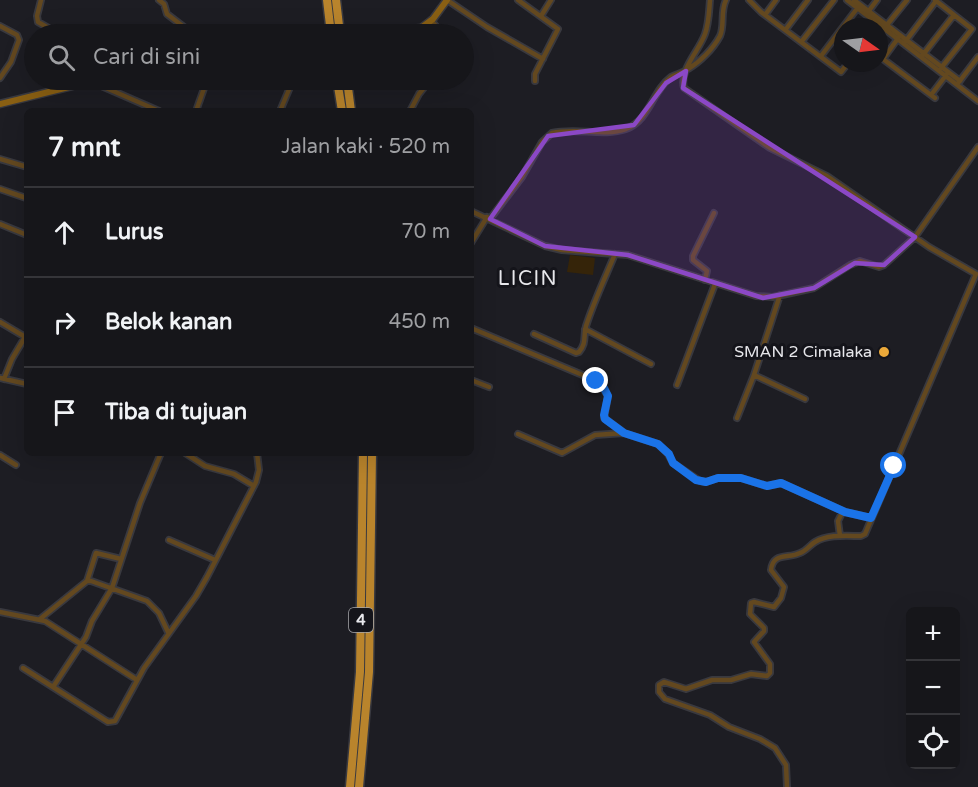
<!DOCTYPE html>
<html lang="id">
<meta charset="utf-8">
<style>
:root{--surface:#16161a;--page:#232327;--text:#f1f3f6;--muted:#9e9fa2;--line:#353539}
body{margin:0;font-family:"Varela Round",sans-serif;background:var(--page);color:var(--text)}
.controls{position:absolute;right:18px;bottom:18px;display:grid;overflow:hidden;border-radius:9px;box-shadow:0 6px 24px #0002}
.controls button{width:54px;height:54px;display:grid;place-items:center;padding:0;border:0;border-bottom:2px solid var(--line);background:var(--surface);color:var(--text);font:30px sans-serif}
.compass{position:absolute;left:834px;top:18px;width:54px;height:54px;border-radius:50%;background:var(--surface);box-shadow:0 6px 24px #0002;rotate:104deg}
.stop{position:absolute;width:18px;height:18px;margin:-14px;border:4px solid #1a73e8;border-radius:50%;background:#fff}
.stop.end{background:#1a73e8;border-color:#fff;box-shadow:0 2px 6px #0008}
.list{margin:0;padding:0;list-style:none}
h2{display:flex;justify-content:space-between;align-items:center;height:78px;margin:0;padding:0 24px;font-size:26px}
h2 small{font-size:20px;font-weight:400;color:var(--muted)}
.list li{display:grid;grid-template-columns:39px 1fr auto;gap:18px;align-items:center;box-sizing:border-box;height:90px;padding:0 24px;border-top:2px solid var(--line)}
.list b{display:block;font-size:22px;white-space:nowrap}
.list em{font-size:20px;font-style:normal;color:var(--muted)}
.icon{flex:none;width:33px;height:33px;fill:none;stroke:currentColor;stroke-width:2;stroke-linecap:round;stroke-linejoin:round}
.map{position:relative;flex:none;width:978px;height:787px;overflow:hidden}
.search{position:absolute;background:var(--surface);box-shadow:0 6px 24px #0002;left:24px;top:24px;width:450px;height:66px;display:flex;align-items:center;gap:15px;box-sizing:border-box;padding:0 21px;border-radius:33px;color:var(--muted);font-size:22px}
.panel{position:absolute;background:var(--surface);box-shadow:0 6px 24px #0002;left:24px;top:108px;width:450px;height:348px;border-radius:9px}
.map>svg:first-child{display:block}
.green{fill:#352409}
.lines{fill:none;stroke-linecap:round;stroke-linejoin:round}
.street-casing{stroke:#39393f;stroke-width:8}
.secondary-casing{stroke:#39393f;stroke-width:9}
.highway-casing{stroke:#39393f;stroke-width:11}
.street{stroke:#63481f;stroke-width:4.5}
.secondary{stroke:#895f13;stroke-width:6}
.highway{stroke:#b9842c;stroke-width:8}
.route{stroke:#1a73e8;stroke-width:8}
.marked{fill:#8b48c6;fill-opacity:0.2;stroke:#8b48c6;stroke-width:4.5;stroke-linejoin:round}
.poi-dot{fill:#eba93a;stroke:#14141a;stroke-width:2}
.labels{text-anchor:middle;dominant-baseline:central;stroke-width:6;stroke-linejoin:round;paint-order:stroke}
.shield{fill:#14141a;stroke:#a8a8ac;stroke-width:1.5}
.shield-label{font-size:15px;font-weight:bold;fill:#e7e7eb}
.poi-label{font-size:16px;fill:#e7e7eb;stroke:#14141a;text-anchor:end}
.quarter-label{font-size:20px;letter-spacing:1.5px;fill:#e7e7eb;stroke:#14141a}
</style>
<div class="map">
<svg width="978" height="787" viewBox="0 0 978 787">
<rect width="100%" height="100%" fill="#1d1d23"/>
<!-- green -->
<path class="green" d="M570,255l25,3 -2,17 -26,-3z"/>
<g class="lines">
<defs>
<path id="street" d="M41,0l-4,16 1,6 21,12
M159,0l5,4 3,10 26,20
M447,0l40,27 56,32
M518,0l40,29 -23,45v7
M710,0c-1,11 -1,23 -5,34 -6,17 -26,36 -21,54l86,60 57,28 102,71 47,27 -111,260 -4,2c-14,0 -33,-2 -46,6 -5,3 -9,9 -15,11 -12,6 -27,-1 -29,17l13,17 -3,11 -7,9 -20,-5 -3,1 -1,11 14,14v3l-10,11 16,22v9l-3,3 -16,-2 -20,6h-19l-26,9 -22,-7 -5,3v7l6,7 45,16 19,12 31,12 15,9 11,17 1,22
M749,0l12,12 80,60 7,-9
M847,0l131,101
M854,0l106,81
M935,0l37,29 -31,39
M868,12l9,-12
M765,15l11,-15
M541,16l10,-16
M431,20l11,14
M0,26l17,9 2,5 -8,22 -11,16
M886,26l21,-26
M786,29l22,-29
M802,41l32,-41
M905,42l31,-41
M821,56l38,-50
M879,56l56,42
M922,56l32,-41
M883,59l16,-22
M417,80l7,6
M90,81l69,30
M959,82l19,-25
M931,95l16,-21
M196,111l11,-31
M280,111l13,-31
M410,111l9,-17 11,-14
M0,159l27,8
M0,189l26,9
M471,211l74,35 17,4 66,5 128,41 17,1 41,-9 36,-23 10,-4 19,6 5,-2 31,-28 63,-90
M490,219l32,-42 20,-35 10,-9c24,-6 51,4 74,-4 24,-9 26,-38 45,-52 5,-3 12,-4 17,-8 12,-7 25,-20 32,-33 5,-11 0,-24 6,-36
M0,224l27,11
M471,243l16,-26
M705,280l2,-9 -14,-11v-4l21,-43
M780,295l-26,80 51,24
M0,322l27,16
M471,328l114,48 15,8 8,12 -4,22 19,14
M585,329l66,35
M534,334l42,19 3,-1c8,-9 4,-16 7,-26 8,-25 19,-48 29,-72
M0,378l27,6
M4,379l8,-20 13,-22
M471,380l18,7
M677,385l38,-101
M737,418l17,-43
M518,434l44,19 33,-18 29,-2 34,11 10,10 5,9 27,18 6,1 12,-4h23l26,8 14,-3 64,29 26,6
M185,453l20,13 29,8 20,12
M0,455l16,10
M840,536l-2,-15 5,-10
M169,540l46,20
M87,581l9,-28 25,6
M0,612l45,9 92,59
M40,619l47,-38h4l56,20 12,12 9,19
M23,668l85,54 7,-1 29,-53 52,-72 11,-19 49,-95 3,-12 -2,-17
M53,687l33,-50 6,-16 20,-33 28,-85 21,-50"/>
<path id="secondary" d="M365,34l56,-6 12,-9 14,-19
M0,104l97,-24"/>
<path id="highway" d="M327,0l4,34
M336,0l4,34
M337,80l5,31
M347,80l4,31
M350,787l10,-115 3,-219
M359,787l10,-115 3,-219"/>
</defs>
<!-- street casing -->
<use href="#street" class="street-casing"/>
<!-- secondary casing -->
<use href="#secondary" class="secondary-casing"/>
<!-- highway casing -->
<use href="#highway" class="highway-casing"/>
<!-- street -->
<use href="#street" class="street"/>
<!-- secondary -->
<use href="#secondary" class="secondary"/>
<!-- highway -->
<use href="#highway" class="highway"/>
</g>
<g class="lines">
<!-- route -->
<path class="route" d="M596,381l8,7 4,8 -4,19 1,4 19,14 34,11 11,10 4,9 23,17 10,2 12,-4h23l26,8 14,-3 64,29 26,6 23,-52"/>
</g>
<!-- marked area -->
<path class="marked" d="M686,71l-3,17 232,149 -31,28 -29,-2 -41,25 -51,10 -135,-43 -83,-9 -55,-27 58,-83 86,-11 32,-42z"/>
<!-- markers -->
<circle class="poi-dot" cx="884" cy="352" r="6"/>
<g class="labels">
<!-- shield labels -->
<rect class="shield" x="349" y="608" width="24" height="24" rx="4.5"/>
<g class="shield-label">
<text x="361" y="620">4</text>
</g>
<!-- poi labels -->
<g class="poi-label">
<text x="872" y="352">SMAN 2 Cimalaka</text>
</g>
<!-- quarter labels -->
<g class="quarter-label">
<text x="528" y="279">LICIN</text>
</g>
</g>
</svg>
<div class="controls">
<button>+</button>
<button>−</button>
<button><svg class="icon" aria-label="locate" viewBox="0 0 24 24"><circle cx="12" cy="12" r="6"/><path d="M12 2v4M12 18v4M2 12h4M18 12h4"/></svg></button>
</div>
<svg class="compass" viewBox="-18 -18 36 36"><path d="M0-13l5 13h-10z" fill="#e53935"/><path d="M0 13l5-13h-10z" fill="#9e9fa2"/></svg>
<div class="stop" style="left:894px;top:466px"></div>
<div class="stop end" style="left:596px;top:381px"></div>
<div class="search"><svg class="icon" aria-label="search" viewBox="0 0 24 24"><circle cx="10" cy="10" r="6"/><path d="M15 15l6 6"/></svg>Cari di sini</div>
<section class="panel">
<h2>7 mnt<small>Jalan kaki · 520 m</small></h2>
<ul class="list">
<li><svg class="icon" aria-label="ahead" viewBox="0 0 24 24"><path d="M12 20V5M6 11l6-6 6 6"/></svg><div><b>Lurus</b></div><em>70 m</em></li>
<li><svg class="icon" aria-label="right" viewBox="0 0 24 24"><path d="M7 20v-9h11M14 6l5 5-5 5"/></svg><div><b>Belok kanan</b></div><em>450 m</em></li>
<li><svg class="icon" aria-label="arrive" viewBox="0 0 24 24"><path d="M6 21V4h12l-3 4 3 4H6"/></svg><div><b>Tiba di tujuan</b></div></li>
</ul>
</section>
</div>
